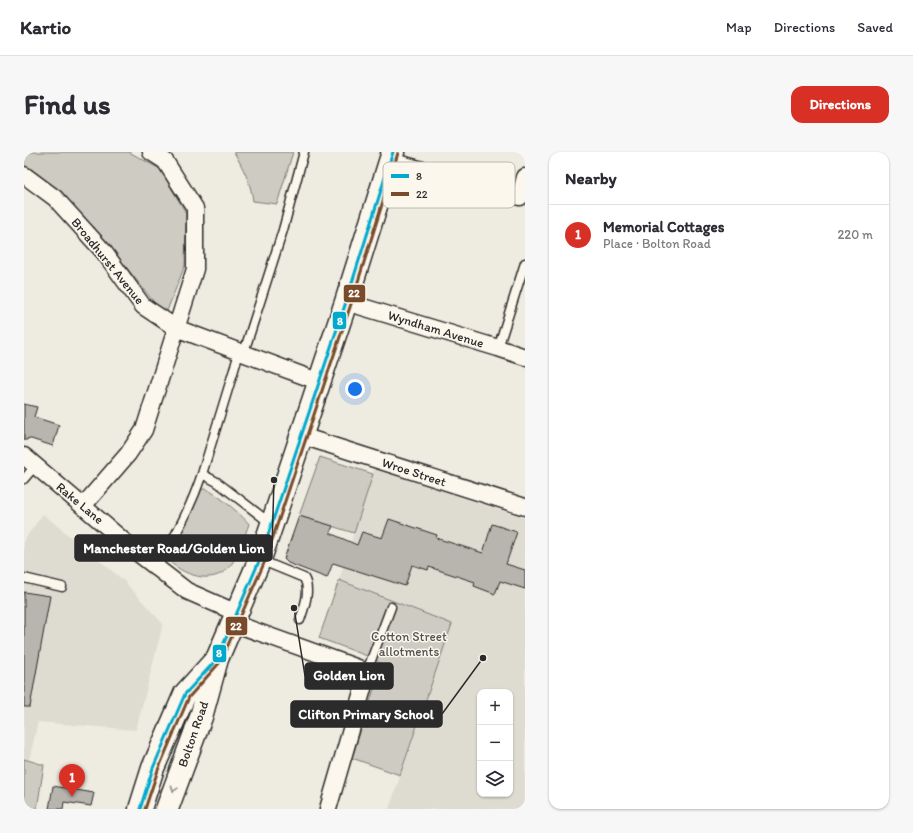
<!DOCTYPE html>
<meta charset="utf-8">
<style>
:root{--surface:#fff;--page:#f7f7f7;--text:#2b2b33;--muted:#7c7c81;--line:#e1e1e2;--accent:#d93025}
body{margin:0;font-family:Itim,sans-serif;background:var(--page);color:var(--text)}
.controls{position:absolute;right:12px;bottom:12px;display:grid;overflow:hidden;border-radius:8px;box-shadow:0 1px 3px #0004}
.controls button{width:36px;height:36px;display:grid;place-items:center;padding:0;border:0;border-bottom:1px solid var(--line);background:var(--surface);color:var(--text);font:20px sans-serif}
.you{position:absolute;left:331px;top:237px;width:14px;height:14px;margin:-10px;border:3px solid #fff;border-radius:50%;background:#1a73e8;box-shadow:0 0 0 6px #1a73e833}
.badge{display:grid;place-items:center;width:26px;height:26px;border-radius:50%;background:var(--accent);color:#fff;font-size:13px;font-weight:700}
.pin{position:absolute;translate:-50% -33px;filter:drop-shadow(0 1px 2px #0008)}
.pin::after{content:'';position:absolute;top:21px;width:14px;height:12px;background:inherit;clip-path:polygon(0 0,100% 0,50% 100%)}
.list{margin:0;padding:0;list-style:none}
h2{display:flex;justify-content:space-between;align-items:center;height:52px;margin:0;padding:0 16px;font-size:17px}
h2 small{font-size:13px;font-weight:400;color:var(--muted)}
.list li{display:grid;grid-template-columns:26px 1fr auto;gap:12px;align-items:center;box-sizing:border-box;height:60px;padding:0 16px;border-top:1px solid var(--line)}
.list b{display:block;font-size:15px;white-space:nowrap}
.list p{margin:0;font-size:13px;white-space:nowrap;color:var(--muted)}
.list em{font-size:13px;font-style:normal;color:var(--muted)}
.icon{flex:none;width:22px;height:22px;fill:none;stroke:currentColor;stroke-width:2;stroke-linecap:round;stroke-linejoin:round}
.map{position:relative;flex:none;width:501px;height:657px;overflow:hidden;border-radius:12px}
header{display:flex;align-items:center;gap:24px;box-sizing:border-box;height:56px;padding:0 20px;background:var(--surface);border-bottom:1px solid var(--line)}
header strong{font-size:19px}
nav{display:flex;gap:22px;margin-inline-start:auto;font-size:14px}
.intro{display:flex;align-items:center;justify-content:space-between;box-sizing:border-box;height:96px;padding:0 24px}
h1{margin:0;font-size:28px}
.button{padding:10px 18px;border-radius:12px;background:var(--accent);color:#fff;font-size:14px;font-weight:700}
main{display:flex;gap:24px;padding:0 24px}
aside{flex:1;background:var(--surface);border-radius:12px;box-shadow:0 1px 3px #0004}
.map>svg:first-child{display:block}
.built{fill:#dedbd1;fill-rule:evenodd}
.green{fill:#cecbc2;stroke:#7c7b76}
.building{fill:#b8b5ae;stroke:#2b2b2b}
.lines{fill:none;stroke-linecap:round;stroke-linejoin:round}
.service-casing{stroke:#2b2b2b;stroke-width:11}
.minor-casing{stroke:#2b2b2b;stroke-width:19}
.primary-casing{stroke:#2b2b2b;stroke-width:25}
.service{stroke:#fbf7ec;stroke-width:8}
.minor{stroke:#fbf7ec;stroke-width:16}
.primary{stroke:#fbf7ec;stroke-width:22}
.bus-1-casing{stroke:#fbf7ec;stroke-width:6}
.bus-2-casing{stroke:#fbf7ec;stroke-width:6}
.bus-1{stroke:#00a9ce;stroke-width:3}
.bus-2{stroke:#7a4b2a;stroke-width:3}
.oneway{stroke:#93918c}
.labels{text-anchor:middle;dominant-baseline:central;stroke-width:3;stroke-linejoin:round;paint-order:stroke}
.street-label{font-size:13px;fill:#2b2b2b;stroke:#fbf7ec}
.park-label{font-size:13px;fill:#545351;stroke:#fbf7ec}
.key{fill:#fbf7ec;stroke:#bdbab2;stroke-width:1}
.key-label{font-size:11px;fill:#2b2b2b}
.leader{fill:none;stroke:#2b2b2b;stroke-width:1.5}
.callout-dot{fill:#2b2b2b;stroke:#fbf7ec;stroke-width:1.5}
.callout{fill:#2b2b2b;stroke:#2b2b2b;stroke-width:1.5}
.callout-label{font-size:14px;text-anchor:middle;font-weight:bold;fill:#fff}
.line-badge{stroke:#fbf7ec;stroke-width:1.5}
.badge-label{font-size:11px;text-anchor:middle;font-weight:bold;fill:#fff}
</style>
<header>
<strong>Kartio</strong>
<nav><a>Map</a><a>Directions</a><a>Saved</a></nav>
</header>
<div class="intro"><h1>Find us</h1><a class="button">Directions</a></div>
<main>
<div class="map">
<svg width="501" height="657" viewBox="0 0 501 657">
<rect width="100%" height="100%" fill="#eeebe0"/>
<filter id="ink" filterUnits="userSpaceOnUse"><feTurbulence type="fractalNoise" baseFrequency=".025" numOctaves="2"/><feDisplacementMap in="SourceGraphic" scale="8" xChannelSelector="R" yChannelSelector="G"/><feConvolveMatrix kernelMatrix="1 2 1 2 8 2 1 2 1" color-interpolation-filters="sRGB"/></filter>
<g filter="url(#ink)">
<!-- built -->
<path class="built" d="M350,317l151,49v291h-136l63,-185 -113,-44zM456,540h30v102h-30z
M19,362l80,66 40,44 -27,106 -98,-8 -9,38 -5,-1v-219z"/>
<!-- green -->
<path class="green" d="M0,0h105l31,17 26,44 -1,52 -20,51 -54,-68 -87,-79z
M210,0h59l-16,52 -24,-3c-2,-18 -10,-33 -19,-49z
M296,305l53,17 -19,59 -55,-17z
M180,337c8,0 39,27 45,35 -9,23 -15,56 -47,53 -13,-2 -23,-7 -33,-16v-4l31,-67z
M315,428l113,44 -52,151 -48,-17 30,-94 -12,-7 -51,-19z
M0,607l20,6 -7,44h-13z"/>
<!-- building -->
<path class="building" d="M0,252l13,3 -3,10 25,8 -6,21 -25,-8 -1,2h-3z
M275,364l34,10 -3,7 27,12 5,-13 20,6 7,-19 48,16 -1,3 47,15 9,-29 25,8 -11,32 19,6v19l-25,-8 -5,13 -21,-8 1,-4 -46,-15 -1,3 -16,-5 -7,21 -72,-23 -6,15 -39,-15 -4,-4z
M0,440l26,4 -20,111h-6z
M29,634l41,7 -3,13 -27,-4 -1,7h-14z"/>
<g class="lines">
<defs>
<path id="service" d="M474,196l27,-85
M216,198l-38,124 15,8 53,41
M220,200l39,-122 21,-78
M0,327l11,-13
M236,408l44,18c7,12 0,30 -4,42
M132,416c19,-30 35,-61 46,-94
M0,426l38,9
M340,521l6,-10 21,-56"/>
<path id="minor" d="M366,9l130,36 5,-20
M0,23l31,23 49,54 39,54 33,22 144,54
M322,150l152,46 27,9
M278,284l223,71
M0,304l115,98 48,37 50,22
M59,354l45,-52 16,-24 51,-161v-61l-30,-47 -14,-9
M209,471l125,45 6,5 2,5 -38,131"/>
<path id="primary" d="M116,657l13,-41 32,-74 29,-32
M143,657l34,-92 16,-58 43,-100 12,-35 74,-222 47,-150"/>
</defs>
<!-- service casing -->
<use href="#service" class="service-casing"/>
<!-- minor casing -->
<use href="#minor" class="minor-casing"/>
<!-- primary casing -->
<use href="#primary" class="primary-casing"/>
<!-- service -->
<use href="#service" class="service"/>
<!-- minor -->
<use href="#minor" class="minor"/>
<!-- primary -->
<use href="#primary" class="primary"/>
<defs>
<path id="bus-1" d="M116,657l13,-41 32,-74 32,-35 43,-100 86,-257 47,-150"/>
<path id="bus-2" d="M121,657l13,-39 31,-73 32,-36 44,-100 86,-257 47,-151"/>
</defs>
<!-- bus-1 casing -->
<use href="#bus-1" class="bus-1-casing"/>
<!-- bus-2 casing -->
<use href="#bus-2" class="bus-2-casing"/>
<!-- bus-1 -->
<use href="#bus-1" class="bus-1"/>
<!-- bus-2 -->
<use href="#bus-2" class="bus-2"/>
</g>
<!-- one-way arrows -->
<defs><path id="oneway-chevron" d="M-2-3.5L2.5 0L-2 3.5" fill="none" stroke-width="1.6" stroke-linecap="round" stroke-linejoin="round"/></defs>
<use class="oneway" href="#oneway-chevron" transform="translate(150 637) rotate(108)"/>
</g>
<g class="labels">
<!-- street labels -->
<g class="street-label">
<text transform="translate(84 109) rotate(51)">Broadhurst Avenue</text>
<text transform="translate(412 177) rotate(17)">Wyndham Avenue</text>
<text transform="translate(390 320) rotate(18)">Wroe Street</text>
<text transform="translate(56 351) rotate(40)">Rake Lane</text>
<text transform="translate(169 582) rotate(-71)">Bolton Road</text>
</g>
<!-- park labels -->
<g class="park-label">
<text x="385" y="484">Cotton Street<tspan x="385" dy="15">allotments</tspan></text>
</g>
</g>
<!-- legend -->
<rect x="359" y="10" width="132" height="46" rx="6" class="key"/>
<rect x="367" y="22" width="18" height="4" fill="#00a9ce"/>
<rect x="367" y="40" width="18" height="4" fill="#7a4b2a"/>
<g class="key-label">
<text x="392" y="28">8</text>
<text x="392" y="46">22</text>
</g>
<!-- callouts -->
<path class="leader" d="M250 328L248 396M270 456L281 524M459 506L418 562"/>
<g class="callout-dot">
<circle cx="250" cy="328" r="4"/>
<circle cx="270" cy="456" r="4"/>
<circle cx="459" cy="506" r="4"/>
</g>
<g class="callout">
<rect x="51" y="383" width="197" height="26" rx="4"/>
<rect x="281" y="511" width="88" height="26" rx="4"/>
<rect x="267" y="549" width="151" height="26" rx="4"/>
</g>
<g class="callout-label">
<text x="150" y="401">Manchester Road/Golden Lion</text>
<text x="325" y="528">Golden Lion</text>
<text x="342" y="567">Clifton Primary School</text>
</g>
<g class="line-badge">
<rect x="319" y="132" width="23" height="19" rx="4" fill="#7a4b2a"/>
<rect x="308" y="159" width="15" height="19" rx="4" fill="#00a9ce"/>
<rect x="201" y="464" width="23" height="20" rx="4" fill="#7a4b2a"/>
<rect x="188" y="492" width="15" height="19" rx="4" fill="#00a9ce"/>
</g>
<g class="badge-label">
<text x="330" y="145">22</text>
<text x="316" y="173">8</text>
<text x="212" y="478">22</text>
<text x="195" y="505">8</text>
</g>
</svg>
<div class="controls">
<button>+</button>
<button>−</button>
<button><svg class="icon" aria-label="layers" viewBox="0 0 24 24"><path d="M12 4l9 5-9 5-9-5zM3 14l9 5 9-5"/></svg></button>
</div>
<div class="you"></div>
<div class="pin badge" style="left:48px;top:645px">1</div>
</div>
<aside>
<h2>Nearby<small></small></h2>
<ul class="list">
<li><span class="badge">1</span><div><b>Memorial Cottages</b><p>Place · Bolton Road</p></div><em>220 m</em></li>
</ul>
</aside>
</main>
